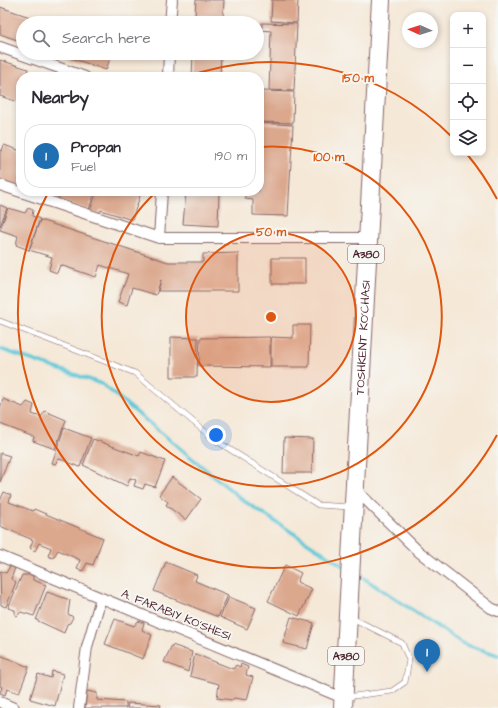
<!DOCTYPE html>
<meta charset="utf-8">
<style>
:root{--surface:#fff;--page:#f7f7f7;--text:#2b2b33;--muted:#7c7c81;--line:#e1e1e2;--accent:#1f6fb2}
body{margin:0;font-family:"Architects Daughter",sans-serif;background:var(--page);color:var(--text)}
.controls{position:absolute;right:12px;top:12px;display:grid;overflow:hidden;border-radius:8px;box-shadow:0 2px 6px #0003}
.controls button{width:36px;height:36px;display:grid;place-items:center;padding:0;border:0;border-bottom:1px solid var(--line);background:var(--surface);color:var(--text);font:20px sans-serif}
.compass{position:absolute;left:402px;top:12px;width:36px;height:36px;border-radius:50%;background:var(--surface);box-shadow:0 2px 6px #0003;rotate:273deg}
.you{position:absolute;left:216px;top:435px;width:14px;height:14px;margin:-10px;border:3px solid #fff;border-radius:50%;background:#1a73e8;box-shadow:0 0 0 6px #1a73e833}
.badge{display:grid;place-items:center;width:26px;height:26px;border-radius:50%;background:var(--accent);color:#fff;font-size:13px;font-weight:700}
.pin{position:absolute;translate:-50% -33px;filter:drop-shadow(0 1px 2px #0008)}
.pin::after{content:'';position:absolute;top:21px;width:14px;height:12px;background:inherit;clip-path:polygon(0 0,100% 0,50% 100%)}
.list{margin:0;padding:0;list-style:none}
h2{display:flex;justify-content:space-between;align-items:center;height:52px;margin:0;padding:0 16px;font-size:17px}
h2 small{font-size:13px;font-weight:400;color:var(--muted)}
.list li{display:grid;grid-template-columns:26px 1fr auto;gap:12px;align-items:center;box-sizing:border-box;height:64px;margin:0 8px 8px;padding:0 8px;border:1px solid var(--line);border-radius:16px}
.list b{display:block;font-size:15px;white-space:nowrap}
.list p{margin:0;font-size:13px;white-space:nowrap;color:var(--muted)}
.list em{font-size:13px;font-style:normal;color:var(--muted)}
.icon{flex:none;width:22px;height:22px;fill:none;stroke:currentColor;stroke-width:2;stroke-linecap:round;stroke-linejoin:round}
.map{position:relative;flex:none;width:498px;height:708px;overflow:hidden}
.search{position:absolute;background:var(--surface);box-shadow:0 2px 6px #0003;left:16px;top:16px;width:248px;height:44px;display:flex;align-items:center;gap:10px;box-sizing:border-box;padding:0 14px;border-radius:22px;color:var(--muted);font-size:15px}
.panel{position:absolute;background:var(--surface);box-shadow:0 2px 6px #0003;left:16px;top:72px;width:248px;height:124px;border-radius:16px}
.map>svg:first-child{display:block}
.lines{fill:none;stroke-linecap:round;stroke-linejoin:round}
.stream{stroke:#5ec8d9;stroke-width:3.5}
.building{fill:#dba88e}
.lane-casing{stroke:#866567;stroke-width:6}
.street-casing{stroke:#866567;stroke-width:12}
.highway-casing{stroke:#866567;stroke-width:20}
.lane{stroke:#fff;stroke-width:5}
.street{stroke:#fff;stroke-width:10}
.highway{stroke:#fff;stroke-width:18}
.ring{fill:none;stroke:#e0560e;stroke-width:2}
.labels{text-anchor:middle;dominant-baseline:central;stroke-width:4;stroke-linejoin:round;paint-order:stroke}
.shield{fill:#f6f6f2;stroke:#7e6067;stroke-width:1}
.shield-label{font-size:11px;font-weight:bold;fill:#4a1f2b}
.street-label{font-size:12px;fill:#4a1f2b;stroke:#f6f6f2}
.centre{fill:#e0560e;stroke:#f6f6f2;stroke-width:2}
.ring-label{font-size:12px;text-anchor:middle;font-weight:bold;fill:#e0560e;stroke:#f6f6f2;stroke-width:4;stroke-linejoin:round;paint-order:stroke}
</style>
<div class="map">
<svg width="498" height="708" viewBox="0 0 498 708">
<rect width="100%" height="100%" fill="#f6f6f2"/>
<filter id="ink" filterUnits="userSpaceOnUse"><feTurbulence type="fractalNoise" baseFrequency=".025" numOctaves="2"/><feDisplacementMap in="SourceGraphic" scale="8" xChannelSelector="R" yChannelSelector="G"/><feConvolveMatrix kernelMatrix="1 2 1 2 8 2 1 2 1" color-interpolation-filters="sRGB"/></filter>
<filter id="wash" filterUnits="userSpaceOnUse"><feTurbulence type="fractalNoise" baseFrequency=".012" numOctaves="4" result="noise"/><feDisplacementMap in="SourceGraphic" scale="16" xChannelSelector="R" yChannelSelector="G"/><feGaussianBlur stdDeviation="0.9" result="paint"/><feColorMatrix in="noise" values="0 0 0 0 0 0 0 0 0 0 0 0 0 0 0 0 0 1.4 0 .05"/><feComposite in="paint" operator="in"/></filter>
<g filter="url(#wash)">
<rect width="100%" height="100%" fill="#f5e8d7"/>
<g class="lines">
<!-- stream -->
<path class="stream" d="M0,349l102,35 142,117 101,66
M356,573l108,71 34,11"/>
</g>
<g id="blocks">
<!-- building -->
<path class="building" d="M196,0h28l-1,17 -28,-2z
M272,0h26l-1,23 -26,-2z
M0,7l45,15 1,-4 15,5h-38v19l-23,-8z
M262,23l35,1 -3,67 -25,-1 2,-59 -9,-1z
M57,53h55l-6,17z
M193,54l28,1 -1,22h-28z
M0,60l28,9 -2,8h-5v15l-3,10 -18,-6z
M262,91l32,1 -1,31 -32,-1z
M259,123l34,2 -5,91 -35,-1v-15l-8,-1v-7l14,-1z
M4,145l17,6v36l-21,-7v-30l2,1z
M61,191h34l-6,19 -31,-10z
M97,191h27l16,5 -8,24 -31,-10 -3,4 -8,-3z
M186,191l33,1 -1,34 -35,-2z
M0,205l7,3 -7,18z
M8,208l17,5 3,-5 5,2 -1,6 8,3 -11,31 -13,-5 2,-9 -18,-6z
M40,220l128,42h35v-8l35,-1v38h-80l3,-11 -5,15 -24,-7 -5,17 -9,-3 10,-28 -28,-9 -4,12 -36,-12 -3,8 -8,-3 3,-13 -23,-7z
M272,258h33v26h-33z
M293,325h17l-1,42h-38v-30l22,1z
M171,337l27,1 -1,39h-26z
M270,337v30l-71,-1 1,-28z
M3,399l20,8 4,-5 7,3 -2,9 9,3 4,-6 21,9 -11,29 -22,-8 1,-4 -34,-13v-16z
M64,428l27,10 -11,29 -20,-8 -3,1 -1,4 -4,-1z
M284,438l29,1 -1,34h-29z
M93,439l46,17 2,-4 24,9 -10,26 -10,-3 -2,5 -9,-3 2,-6 -6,-2 -3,8 -44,-21z
M0,453l10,3 -10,26z
M172,477l29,22 -15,21 -20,-15 2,-3 -9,-7z
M4,492l7,3 -2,7 24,9 1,-2 69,29 -10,27 -6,-2 -4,8 -6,-2 3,-9 -22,-10 -5,8 -5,-2 3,-8 -12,-5 -4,8 -5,-3 3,-8 -33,-14v-25z
M166,562l31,13 -2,6 33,14 -10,22 -64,-26z
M285,565l16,8 -4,9 15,7 -13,27 -31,-15z
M10,566l5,2 -4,11 5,3 -10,25 -5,-2 -1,-34 6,2z
M22,575h11v5l13,5 -12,31 -13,-4 -4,4 -2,-1v-5l-7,-2z
M47,592l23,8 -2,14 5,3 -3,6 -3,1 -3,9 -28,-13z
M229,597l27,11 -9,21 -27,-12z
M291,617l23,6 -7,26 -24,-6z
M115,619l19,7 4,-5 6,2 -2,7 10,5 -9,24 -38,-15z
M172,645l20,7 -4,20 -24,-10z
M195,654l38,15 3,-4 4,2 1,-3 7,3 -2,8 7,2 -6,23 -13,-2 -2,2 -15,-2 2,-14 -29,-8z
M0,655l29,12 -10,26 -12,-4 -2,6 -5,-2 2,-6 -2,-1z
M52,671l11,3 -8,32 -25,-7 8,-25 13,4z
M87,691l10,2v7l29,2v6h-41z
M128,703l33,2 -1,3h-33z"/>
</g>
</g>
<g filter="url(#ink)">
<use href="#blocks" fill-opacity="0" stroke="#866567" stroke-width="1"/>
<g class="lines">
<defs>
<path id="lane" d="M0,321l135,52 80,67 103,65 32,2
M346,697l46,-6 13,-9 4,-22 -7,-17 -50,-25"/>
<path id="street" d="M170,23l2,-23
M0,47l85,30
M168,77l1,-24
M0,185l159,53h208
M159,238l3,-47
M355,489l63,62 73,57 7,3
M0,556l343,142
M0,702l14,6
M79,708l8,-61 14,-49"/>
<g id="highway">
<path id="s1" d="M343,708l38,-708"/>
</g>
</defs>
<!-- lane casing -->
<use href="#lane" class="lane-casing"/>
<!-- street casing -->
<use href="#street" class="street-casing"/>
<!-- highway casing -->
<use href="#highway" class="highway-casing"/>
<!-- lane -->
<use href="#lane" class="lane"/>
<!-- street -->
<use href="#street" class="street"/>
<!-- highway -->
<use href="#highway" class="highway"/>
</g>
</g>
<!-- distance rings -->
<circle cx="271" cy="317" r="85" fill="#e0560e" fill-opacity=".12"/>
<g class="ring">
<circle cx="271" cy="317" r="85"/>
<path d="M259 147A170 170 0 1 1 156 192"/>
<path d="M497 435A255 255 0 1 1 49 191M186 77A255 255 0 0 1 453 138M466 153A255 255 0 0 1 497 199"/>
</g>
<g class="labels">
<!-- shield labels -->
<g class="shield">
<rect x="348" y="245" width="36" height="18" rx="3"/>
<rect x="328" y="647" width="36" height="18" rx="3"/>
</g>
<g class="shield-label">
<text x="366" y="254">A380</text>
<text x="346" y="656">A380</text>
</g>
<!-- street labels -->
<g class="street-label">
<text stroke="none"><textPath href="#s1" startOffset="371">TOSHKENT KO'CHASI</textPath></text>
<text transform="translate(176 615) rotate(22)">A. FARABIY KO'SHESI</text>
</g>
</g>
<circle cx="271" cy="317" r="6" class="centre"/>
<g class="ring-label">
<text x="358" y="82">150 m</text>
<text x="329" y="161">100 m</text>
<text x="271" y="236">50 m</text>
</g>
</svg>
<div class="controls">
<button>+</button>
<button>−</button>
<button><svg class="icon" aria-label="locate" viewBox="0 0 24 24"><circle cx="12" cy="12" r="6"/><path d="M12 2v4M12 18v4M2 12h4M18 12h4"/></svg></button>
<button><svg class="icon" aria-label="layers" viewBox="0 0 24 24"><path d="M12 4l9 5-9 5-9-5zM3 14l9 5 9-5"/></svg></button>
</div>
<svg class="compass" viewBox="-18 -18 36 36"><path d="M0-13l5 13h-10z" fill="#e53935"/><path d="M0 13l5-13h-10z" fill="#7c7c81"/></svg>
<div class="you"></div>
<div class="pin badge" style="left:427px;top:672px">1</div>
<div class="search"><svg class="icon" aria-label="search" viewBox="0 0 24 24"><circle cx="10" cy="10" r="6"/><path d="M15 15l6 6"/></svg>Search here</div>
<section class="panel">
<h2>Nearby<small></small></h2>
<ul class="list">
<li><span class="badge">1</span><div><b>Propan</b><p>Fuel</p></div><em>190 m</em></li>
</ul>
</section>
</div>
